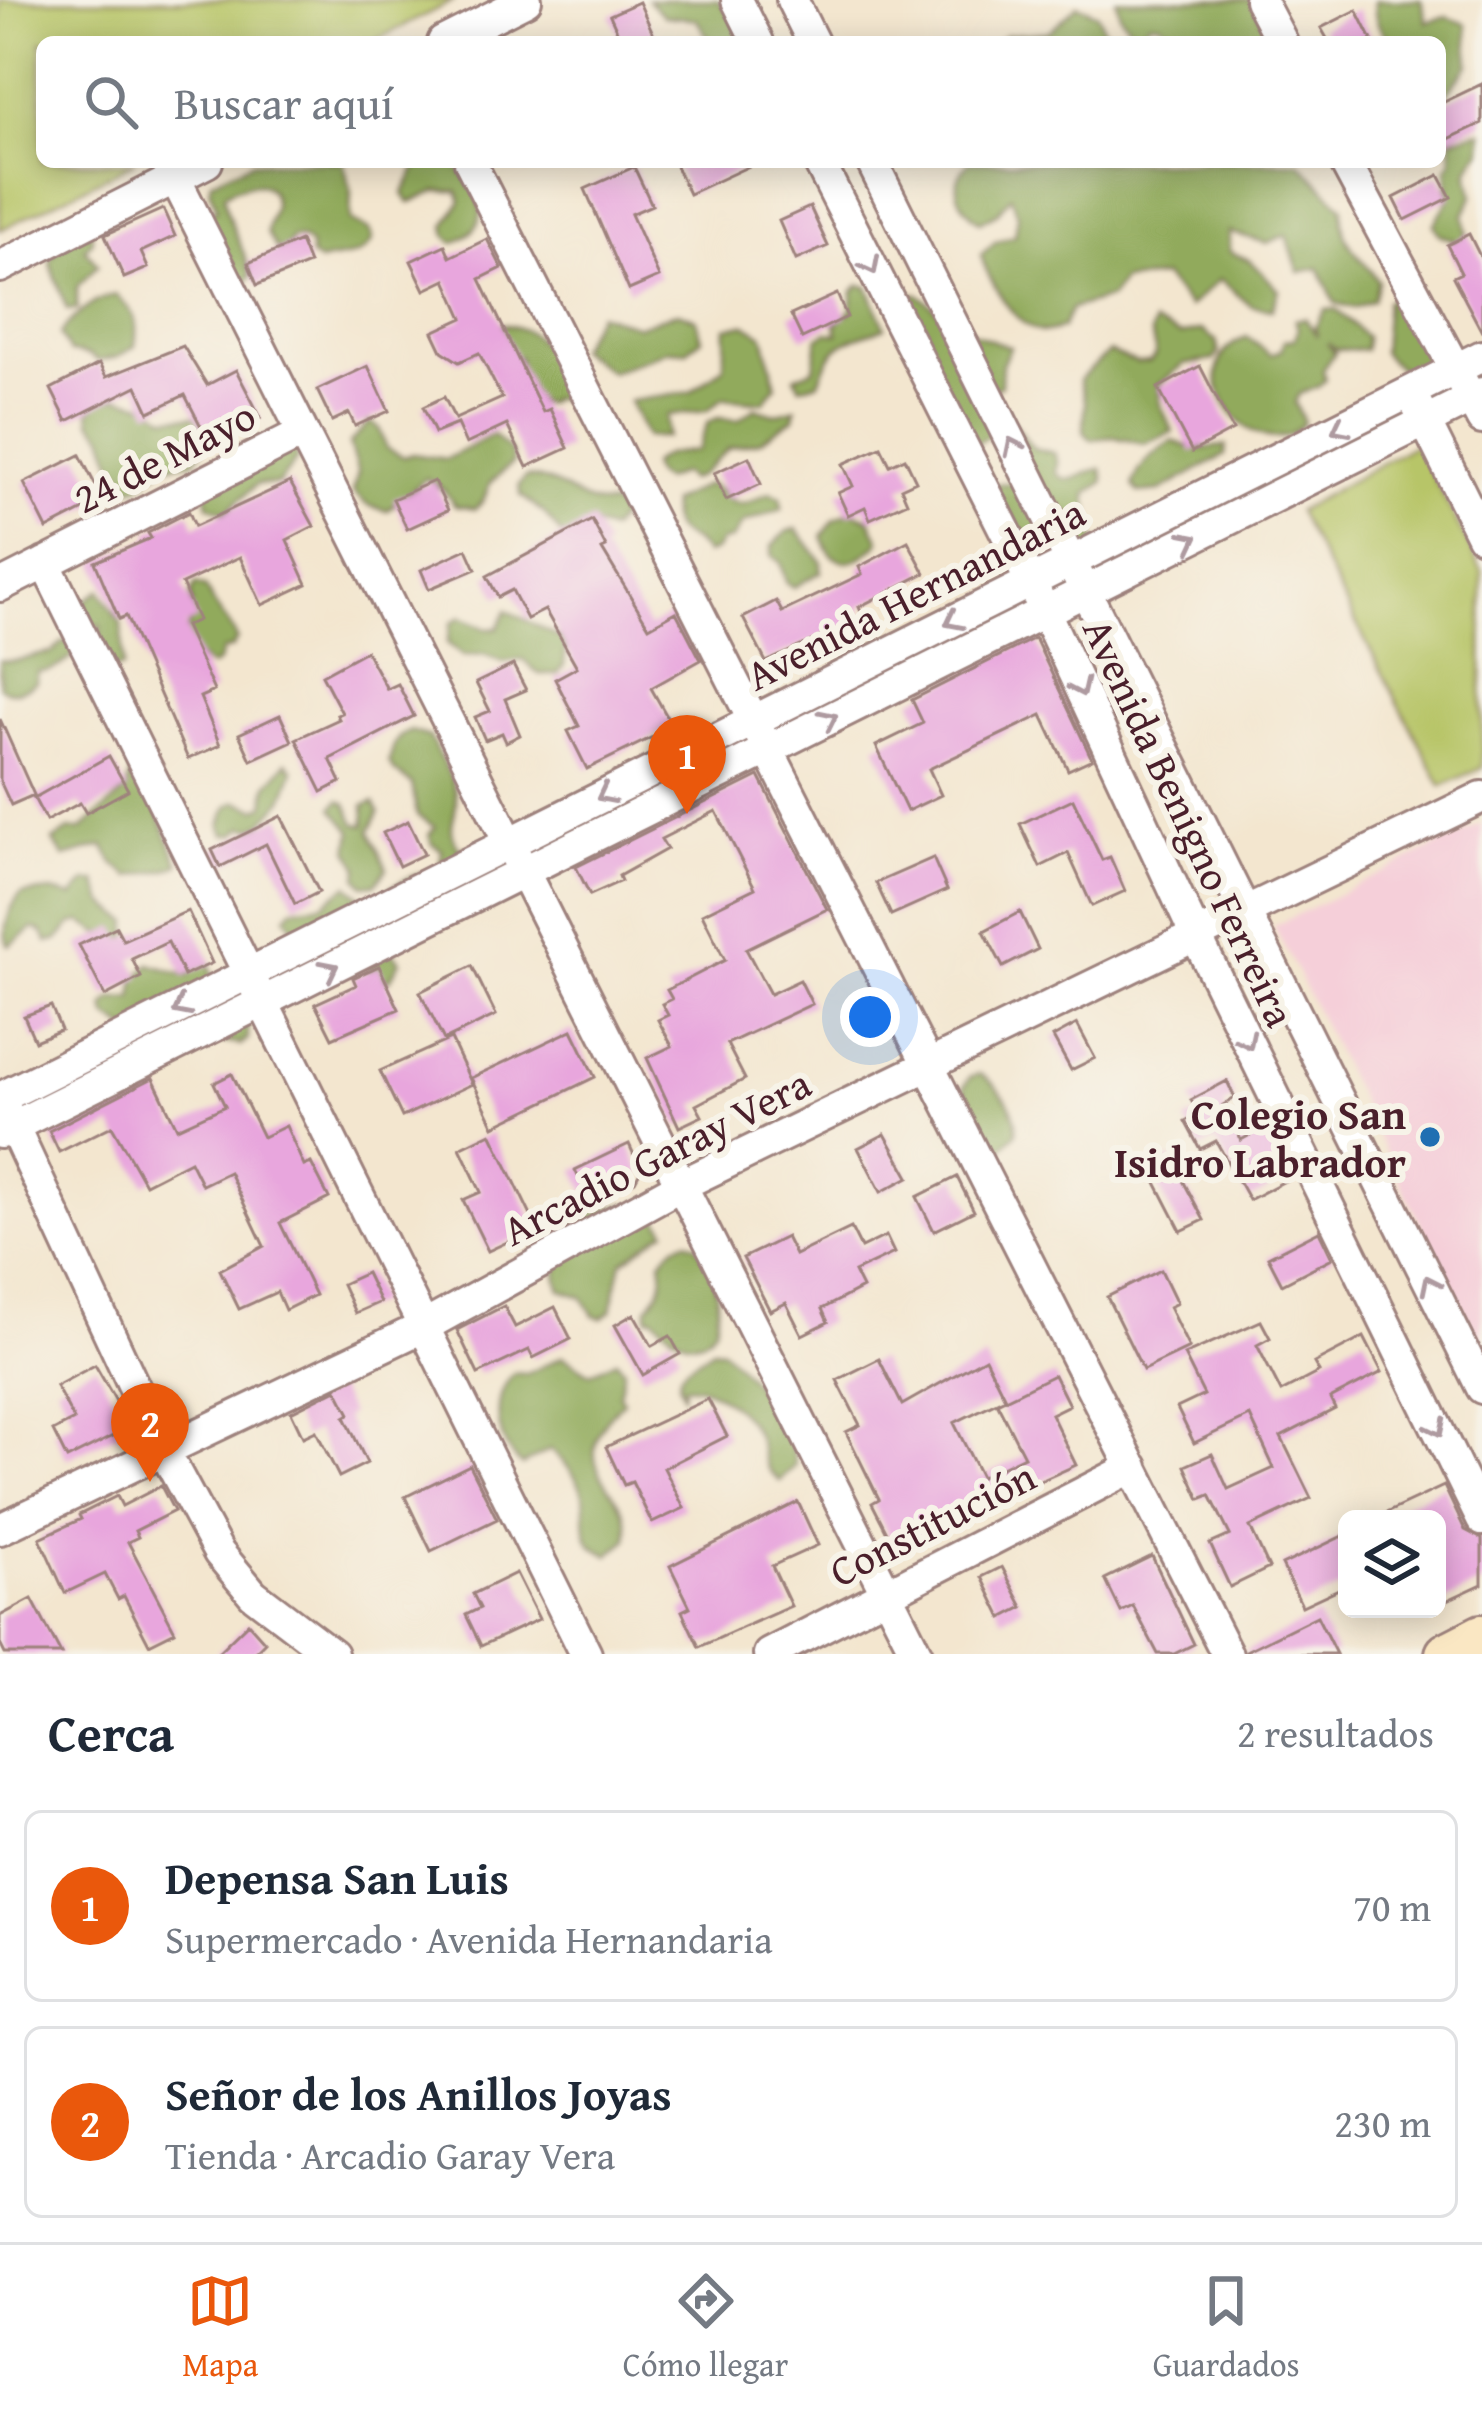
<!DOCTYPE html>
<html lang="es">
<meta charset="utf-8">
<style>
:root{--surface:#fff;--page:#f2f2f3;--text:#1f2937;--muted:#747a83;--line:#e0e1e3;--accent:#ea580c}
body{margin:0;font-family:"Gentium Book Plus",serif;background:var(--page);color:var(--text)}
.controls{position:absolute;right:36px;bottom:36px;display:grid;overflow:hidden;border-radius:18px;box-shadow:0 6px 30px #0003}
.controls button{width:108px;height:108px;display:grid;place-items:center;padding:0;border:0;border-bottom:3px solid var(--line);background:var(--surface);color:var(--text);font:60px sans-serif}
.you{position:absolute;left:870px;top:1017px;width:42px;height:42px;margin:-30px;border:9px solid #fff;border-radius:50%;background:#1a73e8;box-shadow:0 0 0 18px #1a73e833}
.badge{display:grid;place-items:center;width:78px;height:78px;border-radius:50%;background:var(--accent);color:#fff;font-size:39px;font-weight:700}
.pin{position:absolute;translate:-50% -99px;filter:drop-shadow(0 3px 6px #0008)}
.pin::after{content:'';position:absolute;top:63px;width:42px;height:36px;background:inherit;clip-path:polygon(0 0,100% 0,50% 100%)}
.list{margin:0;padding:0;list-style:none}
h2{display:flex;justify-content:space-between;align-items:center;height:156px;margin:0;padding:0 48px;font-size:51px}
h2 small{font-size:39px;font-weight:400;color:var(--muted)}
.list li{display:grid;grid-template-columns:78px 1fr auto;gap:36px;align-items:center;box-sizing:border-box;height:192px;margin:0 24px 24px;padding:0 24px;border:3px solid var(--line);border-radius:18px}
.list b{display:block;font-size:45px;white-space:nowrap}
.list p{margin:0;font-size:39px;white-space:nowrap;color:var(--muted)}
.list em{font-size:39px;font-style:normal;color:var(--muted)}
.icon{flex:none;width:66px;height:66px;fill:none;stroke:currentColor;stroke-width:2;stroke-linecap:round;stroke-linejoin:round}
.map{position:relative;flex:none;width:1482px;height:1654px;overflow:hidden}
.search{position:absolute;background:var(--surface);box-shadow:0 6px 30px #0003;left:36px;right:36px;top:36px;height:132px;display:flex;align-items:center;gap:30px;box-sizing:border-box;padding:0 42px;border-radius:18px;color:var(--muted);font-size:45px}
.sheet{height:588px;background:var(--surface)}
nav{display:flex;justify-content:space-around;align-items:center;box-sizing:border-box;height:168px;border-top:3px solid var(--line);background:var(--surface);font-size:33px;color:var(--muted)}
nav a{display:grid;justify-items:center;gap:6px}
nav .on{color:var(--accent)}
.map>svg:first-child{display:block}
.built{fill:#f5cfd9}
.green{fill:#b7c567;stroke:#807249;stroke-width:3}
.forest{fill:#91aa5c;stroke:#6e6444;stroke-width:3}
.building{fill:#e8a6dd}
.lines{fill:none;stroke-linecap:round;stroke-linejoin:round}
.street-casing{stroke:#9e827d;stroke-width:36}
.secondary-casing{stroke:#9e827d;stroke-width:48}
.street{stroke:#fff;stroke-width:30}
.secondary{stroke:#fae7c3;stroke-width:42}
.oneway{stroke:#ae9aa0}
.poi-dot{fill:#1f6fb2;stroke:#f7f3e8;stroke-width:4.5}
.labels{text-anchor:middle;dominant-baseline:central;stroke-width:12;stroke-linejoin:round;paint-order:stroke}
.street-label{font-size:42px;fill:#4a1f2b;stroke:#f7f3e8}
.poi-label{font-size:42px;font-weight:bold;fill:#4a1f2b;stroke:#f7f3e8;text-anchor:end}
</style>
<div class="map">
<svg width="1482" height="1654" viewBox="0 0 1482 1654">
<rect width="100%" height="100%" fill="#f7f3e8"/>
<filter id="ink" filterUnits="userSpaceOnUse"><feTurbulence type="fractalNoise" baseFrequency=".00833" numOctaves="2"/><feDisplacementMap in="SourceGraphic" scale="24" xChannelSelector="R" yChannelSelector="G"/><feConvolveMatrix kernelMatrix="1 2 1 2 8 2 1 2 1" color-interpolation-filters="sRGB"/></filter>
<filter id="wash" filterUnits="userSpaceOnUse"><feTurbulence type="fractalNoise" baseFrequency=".004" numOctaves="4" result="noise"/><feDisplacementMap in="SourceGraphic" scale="48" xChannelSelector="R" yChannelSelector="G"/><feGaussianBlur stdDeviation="2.7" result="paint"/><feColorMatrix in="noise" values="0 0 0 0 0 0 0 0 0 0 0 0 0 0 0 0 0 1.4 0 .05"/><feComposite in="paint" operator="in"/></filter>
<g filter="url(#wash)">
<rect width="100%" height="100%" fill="#f3e6cf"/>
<!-- built -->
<path class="built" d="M1482,824v524l-208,-422z"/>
<!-- green -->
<path class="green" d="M0,0h455l-83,42h-330v120h93l-135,68z
M1416,444l66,127v196l-40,19 -145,-275z"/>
<!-- forest -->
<path class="forest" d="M648,0h69c11,11 24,25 19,42h-25l-15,-23 -32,-3z
M1116,0h134l25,42h-105l-2,-12 -8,-7 -10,-1 -7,8 -10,1 -13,-16z
M1375,0h46l6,22 20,-5 20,7 2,41 -26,33 -3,-56h-48c-13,-12 -19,-24 -17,-42z
M1078,5l20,9 7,19 -4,9h-104l9,-7 42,-3z
M1482,131v19c-19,23 -13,20 -9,46l-9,18 3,21 -9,7 -19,-8 -5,-9 15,-26 -2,-31 5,-8 -1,-21z
M252,162h91l8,28 -1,31 19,9 4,9c-9,21 -33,17 -53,23l-9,-6 -1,-10 -8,-7 -9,-1 -6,9 -10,3 -10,-17c0,-10 7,-20 7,-30 -1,-29 -35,-18 -50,-9 2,28 21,54 27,82l-13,16 -40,-76 19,-7 -7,-19 1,-9z
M420,162h33c26,28 47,60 1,81l-7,-7 -2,-10 16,-25 -3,-10h-21l-28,12 -6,-9z
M969,162h330l44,45c-3,40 15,44 35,74l-5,19 -19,8 -19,-5 -16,-35 -20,4 -13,-37 -19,8 -38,-11 1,20 20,8 29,30 -7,19 -21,-3 -31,-27 -31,28 -26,-30 -41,4 -12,17 -39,11 -9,19c-7,2 -13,5 -20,4 -26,-3 -55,-54 -61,-77l14,-13 20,-7 3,-20 -7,-19 -13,16 -18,10c-22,-17 -33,-37 -11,-60z
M91,225l1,16 -7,8 13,16 -21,22v22l-10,1 -17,-48 4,-9z
M860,285l8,2 17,40c-41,16 -50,11 -66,55l-19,5 -5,-10 19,-9 4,-30 9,-6 11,2 -2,-10 15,-13 2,-20z
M907,294h11l42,34 50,19 -8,17 -1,21 -18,9 16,44 -11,-2 -24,16 -65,-152z
M116,295c19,18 23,25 19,51l-17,11 -20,4 -9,-6 -19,-3 -10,-18c13,-17 34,-36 56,-39z
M1395,296l19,18 24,14c-10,38 -20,65 -56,24l4,-51z
M1336,309l30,28 -1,13 -30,-1 -8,-6 8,10 -12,17 2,10 -7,7 -19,7 -4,8 9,20c-41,56 -134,-54 -57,-85l24,18 10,-5 3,-10 11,-1 3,-10 -3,-9 10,-2 12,18 -2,-9 10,-17z
M678,312l18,7 6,20 -16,12 -18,-1 -57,22 -34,-23 21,-36 40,13z
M1154,323l27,12 21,-5 15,12 2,10 -5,8 -31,5 -24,19 1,20 13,28 -29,12 -31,-7 -22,3 -7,-8 1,-32 -6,-20 30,-28 28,11 13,-1 6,-8 -5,-21z
M498,324c42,3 47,25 65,58l10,2 14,29 -10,2 -13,-15 -10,-2 -9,6c-23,-5 -23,-27 -26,-47h-10z
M746,324l18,12 12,50 -12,16 -41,-4 -16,13 -40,4v22h-21l-17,-36 62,-9 33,-25 2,-40z
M117,397l32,8 17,12 32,-1 10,29 -14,16 -29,5 -25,20 -10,2 -2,-10 -14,-14 -10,-29 -13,-14 -1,-10 8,-8z
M755,408l20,6 21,-6 -2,10 -34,23 -31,7 -30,28 -10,4 -7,-7 -19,7 -8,-5 -4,-10c14,-16 28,-10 46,-15l11,-28 10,-4 20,2z
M370,422l9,6 7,20 18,9 9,-3 33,5 47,-24 18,17 2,11 -23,20 -7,19 -8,7 -20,-3 -11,-16 -18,-12 -39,33 -20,-6 -14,-13 5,-19 -9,-29z
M1014,424l19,24 21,5 4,10 -2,10c18,16 27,-4 46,-4l2,13 -17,12c0,14 6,26 6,42l18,21 -12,16 -10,2 -55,-44 -9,7 -35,-54 21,-1 7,-18z
M1173,441l21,8 32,-3 -1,9 -65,36 -21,2 -6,-7c5,-21 23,-35 40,-45z
M295,449l2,10 -19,25h-21l-31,28 -18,-7 -4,-20z
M526,477c40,2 48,30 89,28l7,10 -12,16 -20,-7 -27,13 -19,-24 -24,-18 -1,-10z
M707,484c13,3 22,22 35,20 11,-1 19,-10 30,-11l9,5 1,11 -39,14 -12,17 -10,2 -6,9 -9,3c-16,-25 -38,-9 -35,-51z
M851,511l19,8 10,22c-23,25 -46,31 -58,-5l12,-16z
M797,529l24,32v11l-27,15 -8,-5 -6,-20 -8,-6v-10l16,-15z
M196,584l10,4c7,21 24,32 31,51l-5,9 -10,3 -3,10 -8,6 -30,-22 12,-29 -2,-23z
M100,590l22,35 1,42 -10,3 -14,-26 2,-19 -19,5 -6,-23z
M507,610l53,28 6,7 -2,20 -6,9h-19l-17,-15 -19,3 -19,-8 -21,2 -16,-13 4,-20 10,-6 26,12 11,-1z
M63,642h5l9,9c-8,11 -25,22 -39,21l-2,10c-10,8 -25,13 -36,5v-27c21,4 32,-6 52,-7z
M411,731l19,6c9,25 31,44 25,74 -3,17 -7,21 4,37l17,-1 12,14v10l-11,18 -21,-6 -17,-12 3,-21 -9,-6 -4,-9 6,-8 -18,-12 -5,-31 -17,-12 -6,-9c4,-16 5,-27 22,-32z
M287,762l7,8 -11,30 -21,23 -9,5 -10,-1 -8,7h-10l-4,-9 7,-19 9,-5 20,8 8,-4 2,-19z
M138,764l41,100c-14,9 -33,8 -49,13l-16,-13 -10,-18 -40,11 -11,-16 16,-11h12l45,-39 5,-20z
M340,800l7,4 9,20 9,1 -1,-20 10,-3 5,10 -9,19 17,38 -12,15 -11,1 -6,-8 1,-11 -10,-16 3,-19 -19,-23z
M419,874l10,2 10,22 -52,47 13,16 -10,19 -20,-7 -4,-20 -40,-1 -15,14 -41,11 27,-44 -11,-17 7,-8 30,-4 25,-19 16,14c18,-1 34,-20 55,-25z
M86,882h11l7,21 25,19 -2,20 -28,-9 -17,-11 -10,2 -14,16 -11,2 -4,-9 -9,-5 -25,18c-9,-13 1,-40 12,-52l31,-3 20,6z
M207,956l9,32 32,30v21l-8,6 -31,-6 -13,15 -20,2 -27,14 -25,-43 -17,-11 -2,-10 7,-7 21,-1 3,-20 14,-14 39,12 8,-18z
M980,1074c19,12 39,36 36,59l-15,16 -20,-8 -19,-24 2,-31 6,-9z
M622,1204c20,2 35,6 44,26l-44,32 -11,49 -9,7 -9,-3 -11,-18 -21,-7c-10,-23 1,-54 17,-72z
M686,1241l11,4c17,27 25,51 18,82 -19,30 -44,8 -61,-10h-6v-10c14,-17 17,-24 13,-46l14,-16z
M712,1349l11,1c27,26 71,78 72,116l-15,15c-21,-14 -15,-31 -26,-50 -11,-21 -47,-49 -70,-45l-1,8c-14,-28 13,-30 29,-45z
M563,1356l27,17 26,-13 8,9 -5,26 4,6c-6,9 -14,13 -19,22 -33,55 32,68 23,117l-18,15c-32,-12 -21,-30 -25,-57 -3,-17 -20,-38 -34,-48l-28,15c-27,-20 -32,-69 -8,-92l13,1z"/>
<g id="blocks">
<!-- building -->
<path class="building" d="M639,2l18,40h-35l-12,-27z
M1357,10l16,32h-44l-8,-14z
M1482,84v39l-42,20v-39z
M674,162h84l-69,32z
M634,167l18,38 -21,9 28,63 -30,13 -44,-101z
M1439,175l12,22 -46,23 -11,-22z
M810,207l18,39 -32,14 -17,-39z
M163,209l12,27 -34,16 7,16 -24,10 -19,-43z
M1469,234l13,26v72l-29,-55 8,-4 -14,-28z
M487,239l15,29 -22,11 63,133 7,-3 18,39 -41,19 -20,-42 -41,19 -9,-20 -22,9 -12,-26 21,-10 11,22 47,-21 -23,-45 -20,9 -17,-11 -9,-19 30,-14 -17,-38 -21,10 -14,-29 34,-16 5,12z
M300,241l9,23 -52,21 -9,-22z
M837,294l10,23 -45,21 -11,-23z
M183,346l24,39 29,-15 25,48 -51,26 -25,-49 -36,17 -12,-26 -70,35 -16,-32 48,-25 7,13z
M368,366l21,45 -34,15 -6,-13 -17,8 -15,-31z
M1200,366l33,64 -41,22 -34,-64z
M881,447l9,18 15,-7 11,23 -15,7 6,14 -37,17 -5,-12 -17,8 -10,-22 15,-7 -10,-22z
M80,455l23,45 -56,29 -23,-46z
M749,457l12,27 -35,16 -12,-27z
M434,481l14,29 -41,19 -14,-30z
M290,482l24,44 -27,14 20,44 -45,21 -22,-48 -58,27 16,36 -13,6 29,65 -14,6 20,48 -32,14 -62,-143 -7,3 -24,-57 56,-24 -3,-5 41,-21 6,14z
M592,520l14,27 -4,2 47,78 27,-15 25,48 -50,28 22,39 -86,42 -19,-38 11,-5 -24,-47 22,-12 -32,-57 -18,9 -15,-29 -14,7 -11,-21z
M908,541l17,32 -66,34 4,10 -97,45 -23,-44 33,-17 6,11 80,-38 -3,-7z
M467,549l9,20 -47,20 -8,-19z
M1035,638l57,121 -24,11 -26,-55 -113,54 12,26 -34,16 -31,-65 47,-23 -11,-23z
M366,651l21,38 11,-5 16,32 -84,43 11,23 -19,10 -26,-53 43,-20 -2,-4 5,-2 -20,-38z
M513,665l13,25 -21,9 15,36 -14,7 -4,-9 -17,7 -10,-23 15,-6 -14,-28z
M280,715l12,26 -41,19 -12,-26z
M0,719l34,76 -23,10 -11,-24z
M109,756l19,34 -42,23 -6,-10 -34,18 -12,-23z
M759,776l68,133 -81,40 24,45 30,-14 12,24 -85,40 18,35 -49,26 6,11 -23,11 -32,-69 25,-12 -14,-26 10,-5 -6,-11 10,-5 -5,-9 58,-30 -23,-46 53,-26 -39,-77 -55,28 6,10 -48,27 2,5 -31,14 -14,-28z
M1073,799l29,61 8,-3 15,34 -33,15 -24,-53 -28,14 -20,-43z
M281,816l38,76 -24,12 -29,-60 -46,23 -8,-17z
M408,821l16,33 -25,12 -16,-33z
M933,858l14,32 -56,25 -15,-32z
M188,911l24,52 -28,13 -16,-34 -36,17 9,18 -36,19 -26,-51 37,-18 7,13z
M1020,912l18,37 -35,18 -19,-36z
M379,966l20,43 -67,29 -17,-34 41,-19 -3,-7z
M472,966l24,49 -52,25 -24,-48z
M51,1006l10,24 -26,11 -11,-25z
M1077,1024l18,34 -24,12 -18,-33z
M572,1030l23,47 -101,49 -23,-48z
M451,1039l21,45 -70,33 -22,-46z
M232,1074l31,63 23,-11 18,40 7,-3 18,35 -49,25 35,72 -30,15 -8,-18 -38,17 -19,-39 44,-24 -35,-74 -27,13 -12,-24 -45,23 -33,-58 -53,26 -10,-21 104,-53 24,50 48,-22 -11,-23z
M1227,1081l8,17 -12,7 18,35 26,-14 25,51 -43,23 -33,-59 -16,8 -15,-28 13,-7 -7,-14z
M491,1133l46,95 -49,23 -25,-51 18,-8 -21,-44z
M885,1134l24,43 -28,15 -23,-44z
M629,1144l12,26 -6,11 -44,22 -16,-33z
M1171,1158l33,62 -23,11 -32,-62z
M957,1177l17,34 -40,20 -17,-34z
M851,1228l10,20 25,-12 8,17 -40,19 8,16 -40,21 6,13 -26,13 -16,-32 -16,8 -27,-53 43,-21 9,18z
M1319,1231l13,27 -50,26 -14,-27z
M1161,1270l16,33 -8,4 20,41 -46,22 -36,-73z
M366,1273l14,29 -25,11 -13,-29z
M504,1306l11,21 40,-20 16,32 -38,19 -4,-8 -51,24 -21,-44z
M634,1314l18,32 18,-10 10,18 -37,21 -28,-50z
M1261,1321l9,17 -13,7 24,47 38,-20 -5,-9 50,-26 18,35 -52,27 5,10 -54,28 30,61 -61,29 19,41 -39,19 -20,-43 20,-9 -20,-40 -10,4 -15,-33 27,-12 16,35 46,-21 -24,-52 -56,27 -17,-35 27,-13 -20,-40z
M985,1358l20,40 -51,25 27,54 43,-21 -27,-53 57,-28 15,30 -18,9 25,51 -82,37 -4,-9 -68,35 3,6 -30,14 -23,-45 7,-4 -33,-67 14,-7 -23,-45 42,-21 23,46z
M95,1365l36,62 -64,32 -14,-28 21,-11 -18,-34z
M337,1389l13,25 -5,3 22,46 -28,14 -23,-46 -13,6 -12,-25z
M708,1399l19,37 -63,32 20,40 -32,15 -20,-41 -8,3 -18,-38z
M470,1465l27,54 -66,32 -26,-54z
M161,1486l13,25 -39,20 3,6 -10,5 47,89 -26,13 -25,-48 -6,3 -13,-25 -40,19 -25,-55 41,-19 -2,-4 38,-19 5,10z
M1444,1486l21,44 17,9v45l-45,21v-86h-64z
M798,1502l20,43 -46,21 19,40 -92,41 -17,-36 8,-4 -20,-41z
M1347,1534v51l-45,21 -20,-41z
M1152,1556l42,88 -20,10h-16l-25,-48 -12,6 -16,-33z
M1002,1567l21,40 -21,11 -20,-41z
M516,1573l23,46 -58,27 -15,-31 14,-7 -7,-14z
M32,1599l29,55h-56l-5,-10v-28z
M1317,1616l19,38h-90v-3z
M248,1623l17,19 -12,12h-37z"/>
</g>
</g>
<g filter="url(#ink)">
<use href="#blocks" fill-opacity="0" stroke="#9e827d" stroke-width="3"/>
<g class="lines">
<defs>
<path id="street" d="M737,0l21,42
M792,0l21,42
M1260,0l22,42
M443,42l83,-42
M470,162l757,1492
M819,162l212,420 165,354 286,584
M872,162l610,1226
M1345,162l137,257
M175,178l742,1476
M0,267l207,-105
M1416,403l66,133
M45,563l541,1091
M0,586l302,-153
M0,1133l1482,-740
M0,1529l425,-203 256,-141 801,-388
M332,1654l-79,-60 -34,-41 -56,-104 -163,-351 1482,-742
M769,1654l364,-187"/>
<path id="secondary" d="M1447,1654l35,-18"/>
</defs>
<!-- street casing -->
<use href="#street" class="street-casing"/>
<!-- secondary casing -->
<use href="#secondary" class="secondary-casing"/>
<!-- street -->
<use href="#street" class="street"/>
<!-- secondary -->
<use href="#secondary" class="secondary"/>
</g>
<!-- one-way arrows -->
<defs><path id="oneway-chevron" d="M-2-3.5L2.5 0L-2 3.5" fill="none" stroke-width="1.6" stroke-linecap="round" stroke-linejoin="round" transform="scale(3)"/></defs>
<g class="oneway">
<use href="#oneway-chevron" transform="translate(871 266) rotate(63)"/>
<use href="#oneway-chevron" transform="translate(1340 428) rotate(153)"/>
<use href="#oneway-chevron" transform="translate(1013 446) rotate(-116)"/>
<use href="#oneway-chevron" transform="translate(1190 540) rotate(-27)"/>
<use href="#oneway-chevron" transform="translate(953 621) rotate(153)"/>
<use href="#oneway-chevron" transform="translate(1080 688) rotate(65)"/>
<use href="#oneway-chevron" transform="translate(829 719) rotate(-26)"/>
<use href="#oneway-chevron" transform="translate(605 795) rotate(153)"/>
<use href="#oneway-chevron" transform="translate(330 969) rotate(-27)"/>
<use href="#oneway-chevron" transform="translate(181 1008) rotate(153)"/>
<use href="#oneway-chevron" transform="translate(1247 1041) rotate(64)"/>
<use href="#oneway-chevron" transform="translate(1430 1284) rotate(-116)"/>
<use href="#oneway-chevron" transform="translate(1437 1428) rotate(64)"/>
</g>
</g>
<!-- markers -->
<circle class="poi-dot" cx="1430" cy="1137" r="12"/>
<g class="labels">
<!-- street labels -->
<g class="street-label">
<text transform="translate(164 456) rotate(-27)">24 de Mayo</text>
<text transform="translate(915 593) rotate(-27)">Avenida Hernandaria</text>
<text transform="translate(1190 822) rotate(65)">Avenida Benigno Ferreira</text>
<text transform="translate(656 1156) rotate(-27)">Arcadio Garay Vera</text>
<text transform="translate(932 1523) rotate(-27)">Constitución</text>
</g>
<!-- poi labels -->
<g class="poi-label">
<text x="1406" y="1113">Colegio San<tspan x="1406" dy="48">Isidro Labrador</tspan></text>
</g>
</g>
</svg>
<div class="controls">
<button><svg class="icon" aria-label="layers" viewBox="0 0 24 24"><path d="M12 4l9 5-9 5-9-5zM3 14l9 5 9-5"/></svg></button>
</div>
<div class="you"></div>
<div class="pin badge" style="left:687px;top:814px">1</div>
<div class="pin badge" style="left:150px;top:1482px">2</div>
<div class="search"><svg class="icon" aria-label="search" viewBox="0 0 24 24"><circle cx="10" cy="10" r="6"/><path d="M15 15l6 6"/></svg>Buscar aquí</div>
</div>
<section class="sheet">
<h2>Cerca<small>2 resultados</small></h2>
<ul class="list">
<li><span class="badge">1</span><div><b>Depensa San Luis</b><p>Supermercado · Avenida Hernandaria</p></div><em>70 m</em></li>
<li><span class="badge">2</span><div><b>Señor de los Anillos Joyas</b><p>Tienda · Arcadio Garay Vera</p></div><em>230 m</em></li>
</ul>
</section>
<nav>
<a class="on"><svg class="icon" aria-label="map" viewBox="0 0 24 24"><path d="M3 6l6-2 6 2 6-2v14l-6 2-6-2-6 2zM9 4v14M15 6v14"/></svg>Mapa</a>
<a><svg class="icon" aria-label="directions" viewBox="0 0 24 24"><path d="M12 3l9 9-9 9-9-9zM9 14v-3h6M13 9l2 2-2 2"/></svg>Cómo llegar</a>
<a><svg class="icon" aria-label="saved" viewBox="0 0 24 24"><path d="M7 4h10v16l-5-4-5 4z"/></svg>Guardados</a>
</nav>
